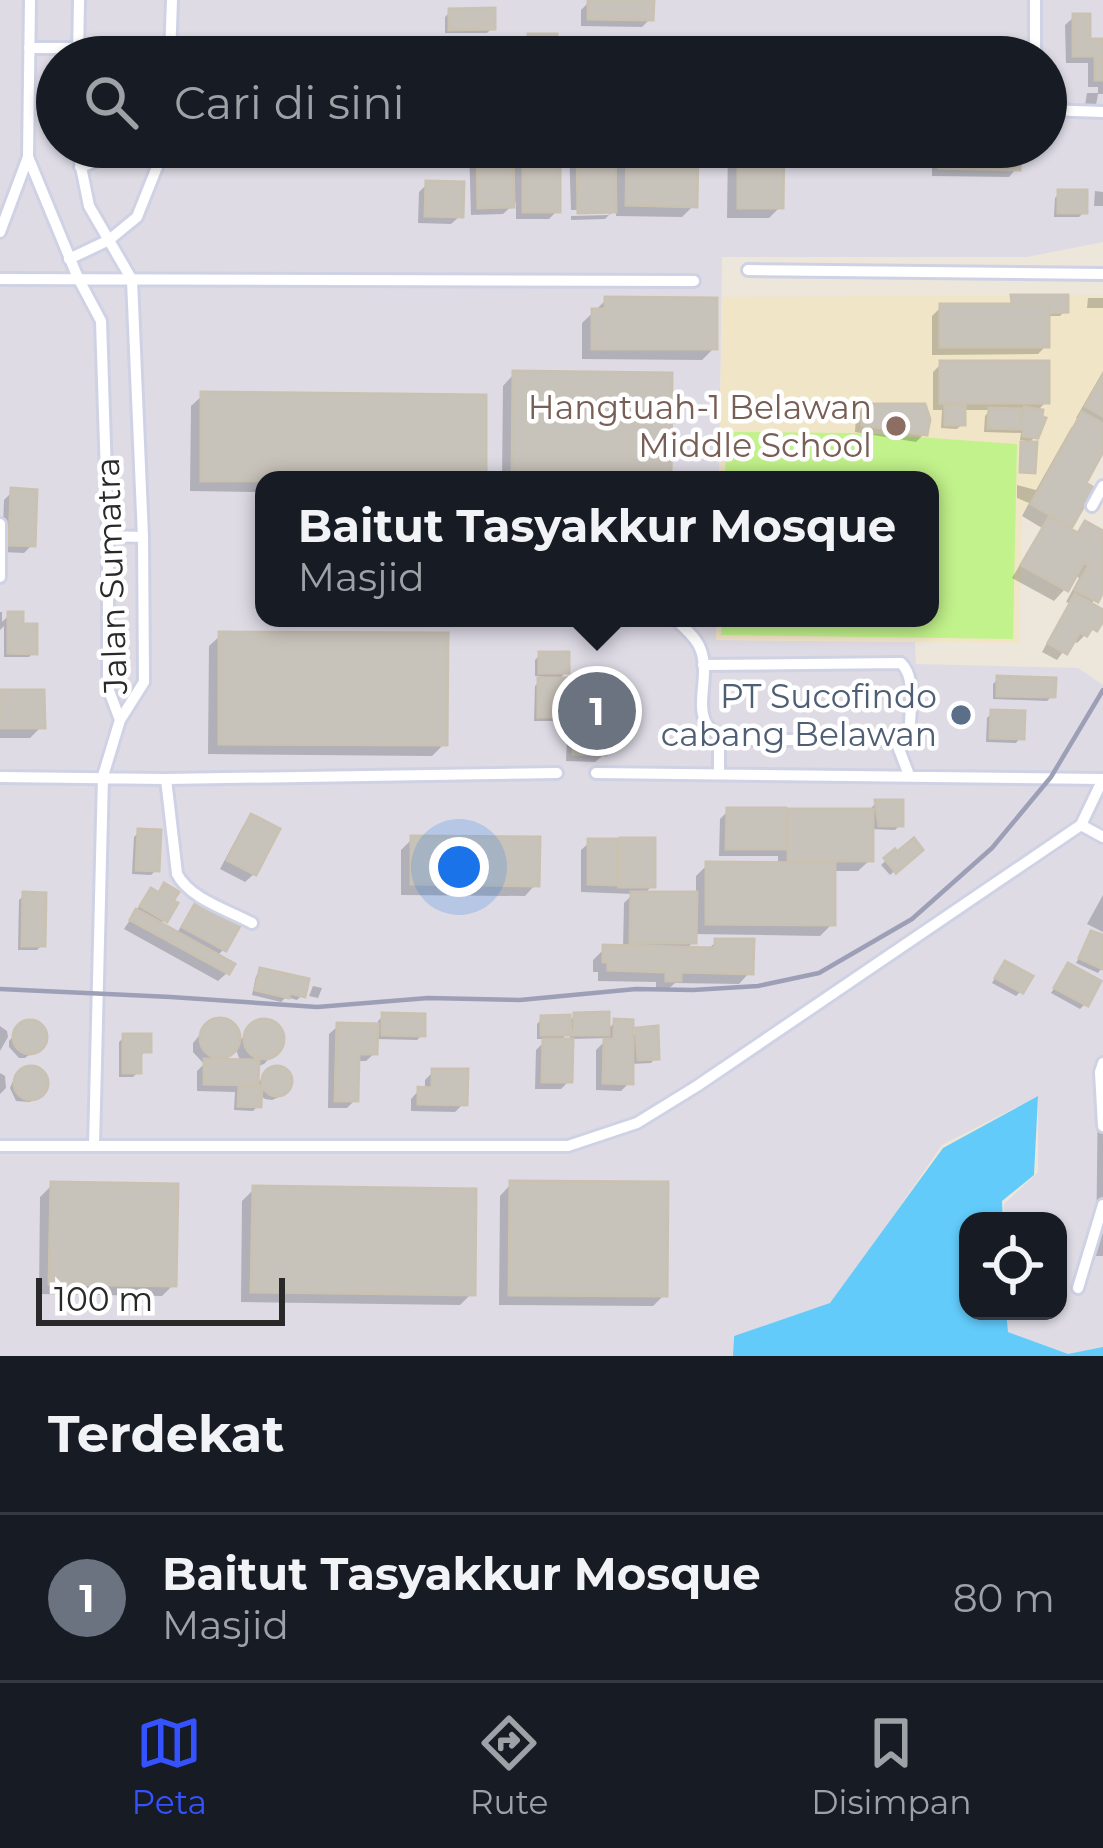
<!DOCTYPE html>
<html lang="id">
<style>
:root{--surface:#171b24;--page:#20242c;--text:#f1f3f6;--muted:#9ea1a6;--line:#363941;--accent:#3552ff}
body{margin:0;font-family:Montserrat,sans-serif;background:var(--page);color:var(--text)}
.controls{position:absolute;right:36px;bottom:36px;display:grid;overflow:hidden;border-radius:24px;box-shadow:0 3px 9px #0004}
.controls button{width:108px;height:108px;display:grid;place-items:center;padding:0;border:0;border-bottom:3px solid var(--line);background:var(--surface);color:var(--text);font:60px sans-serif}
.scale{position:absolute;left:36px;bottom:30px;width:249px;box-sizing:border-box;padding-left:12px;border:6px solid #292929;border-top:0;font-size:33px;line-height:42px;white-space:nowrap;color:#292929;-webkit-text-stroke:9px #fff;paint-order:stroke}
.you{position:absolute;left:459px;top:867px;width:42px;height:42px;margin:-30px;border:9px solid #fff;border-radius:50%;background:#1a73e8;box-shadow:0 0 0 18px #1a73e833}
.badge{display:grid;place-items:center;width:78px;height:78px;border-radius:50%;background:var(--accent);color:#fff;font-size:39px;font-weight:700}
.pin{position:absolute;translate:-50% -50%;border:6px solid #fff;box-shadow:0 3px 12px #0006}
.popup{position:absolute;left:255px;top:471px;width:684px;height:156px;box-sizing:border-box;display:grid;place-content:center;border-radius:24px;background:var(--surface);filter:drop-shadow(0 3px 9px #0005);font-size:39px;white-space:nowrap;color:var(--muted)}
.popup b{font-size:45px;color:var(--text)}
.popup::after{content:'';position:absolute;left:50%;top:100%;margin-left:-24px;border:24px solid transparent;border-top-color:var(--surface)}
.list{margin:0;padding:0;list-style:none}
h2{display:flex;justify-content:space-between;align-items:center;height:156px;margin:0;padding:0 48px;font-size:51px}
h2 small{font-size:39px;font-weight:400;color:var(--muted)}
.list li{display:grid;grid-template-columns:78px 1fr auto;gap:36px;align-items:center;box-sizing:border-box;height:168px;padding:0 48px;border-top:3px solid var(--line)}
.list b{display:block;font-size:45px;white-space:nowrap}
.list p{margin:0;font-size:39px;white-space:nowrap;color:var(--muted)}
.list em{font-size:39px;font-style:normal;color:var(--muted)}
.icon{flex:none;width:66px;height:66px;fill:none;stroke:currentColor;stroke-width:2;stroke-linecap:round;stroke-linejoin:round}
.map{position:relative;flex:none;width:1103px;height:1356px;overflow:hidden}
.search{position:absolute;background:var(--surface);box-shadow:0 3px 9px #0004;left:36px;right:36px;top:36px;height:132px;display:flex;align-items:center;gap:30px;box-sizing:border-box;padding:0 42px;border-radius:66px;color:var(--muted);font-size:45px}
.sheet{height:324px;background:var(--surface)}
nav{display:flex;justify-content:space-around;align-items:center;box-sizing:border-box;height:168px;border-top:3px solid var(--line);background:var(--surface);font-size:33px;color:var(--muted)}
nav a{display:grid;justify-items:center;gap:6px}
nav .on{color:var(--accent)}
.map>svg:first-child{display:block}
.industrial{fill:#dedbe5;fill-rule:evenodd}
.education{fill:#f1e5c7}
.pitch{fill:#c2f28b}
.water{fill:#62cbfa}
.shadow{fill:#0003;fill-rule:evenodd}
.building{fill:#c8c3ba;stroke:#c9c2b3;stroke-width:3}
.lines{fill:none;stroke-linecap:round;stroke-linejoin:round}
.lane-casing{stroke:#cfd2e4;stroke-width:16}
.lane{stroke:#fff;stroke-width:10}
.rail{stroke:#9c9fb6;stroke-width:4.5}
.education-dot{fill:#8d6e63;stroke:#fff;stroke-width:4.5}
.service-dot{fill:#5c6f8a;stroke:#fff;stroke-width:4.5}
.labels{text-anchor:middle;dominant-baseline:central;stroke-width:9;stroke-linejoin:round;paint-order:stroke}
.education-label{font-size:33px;fill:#785e54;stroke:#fff;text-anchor:end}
.street-label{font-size:33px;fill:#292929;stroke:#fff}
.service-label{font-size:33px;fill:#4e5e75;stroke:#fff;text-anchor:end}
</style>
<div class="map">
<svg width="1103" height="1356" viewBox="0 0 1103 1356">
<rect width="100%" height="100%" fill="#ede6da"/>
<!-- industrial -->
<path class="industrial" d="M0,0h1103v242l-76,15h-305l-3,223h-455v138h452l1,22 198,2 1,22 162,4 25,17v665l-30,6 -67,-20 -1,-25h53v-90h-54v-17l34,-32v-76l-96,49 -110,160 -99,31 1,20h-734zM57,57h989v90h-989z"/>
<!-- education -->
<path class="education" d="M1103,295v78l-81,142 -3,128 -303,-3v-22h214v-138h-211l3,-183z"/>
<!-- pitch -->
<path class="pitch" d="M726,432l133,1 158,11 -4,195 -292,-4 1,-17h208v-138h-205z"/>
<!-- water -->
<path class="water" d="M1038,1096l-4,79 -32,26 1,20h-35v90h38l2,21 60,22 35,-7v9h-370l1,-20 96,-33 113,-155z"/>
<!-- shadow -->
<path class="shadow" d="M589,2l61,17 -8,8 -61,-1v-16z
M450,12l42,16 -5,5h-42v-16z
M1074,17l13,25h16v52h-5l-2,11h-11l2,-12h11v-6h-10v-24h-22l-1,-38z
M255,147h38l-6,6 -32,-1z
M469,147h88v64l-8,8h-33v-17l-13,12 -32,1z
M569,147h126l-1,58 -12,12 -66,-1v-7l-7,6v-6l-38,1z
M728,147h85v5l-5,6 -27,-1 -1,50 -11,11h-42z
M932,147h85v21l-8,9 -77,-1z
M427,184l33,32 -9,8 -33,-1 1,-31z
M1095,191l8,1v14h-9z
M1060,193l24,19 -5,5h-25l1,-19z
M609,215l-4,4 -34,1v-4z
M1013,298l52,13 -5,5h-14v30l-8,8 -106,1v-39l9,-9h67z
M1088,298h15v10h-16z
M606,300l108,48 -12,12 -120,-1v-36z
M941,364l105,38 -10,10 -1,25 -8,8 4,28h-11l1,-27 5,-5 -6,-1 1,-7 -37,-1 1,-16 5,-6h-28v14l-5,5 -16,-1 1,-18h-9v-38z
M1103,371v75l-21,38 -12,41 -5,5 10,5 10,-11 18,10v52l-13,20 13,9 -16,22 -3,-1 -7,7 -5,-3 -15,20 -15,-8 27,-49 -3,-1 13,-24 -5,-4 -9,15 -11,12 -42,-23 30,-50 -20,-12 7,-13 -12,-5v-13l19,5 35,-62 8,-8 -3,-2z
M514,374l154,106h-166l1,-94z
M203,395l61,85v12l-74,-1 1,-85z
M864,407l60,27 -8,8 -61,-10 1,-17z
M12,492l20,53 -8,8 -22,-1 2,-52z
M0,612h2v10l7,-7 25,37 -5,5h-25v-31l-4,4z
M221,635l223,109 -12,12 -224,-2 1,-108z
M540,655l26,17 -9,9 9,8 11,-11 39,67 -21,17 -29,-1 2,-46 -7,6h-27l1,-35 9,-9 -9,-1v-16z
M998,679l54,17 -5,5 -54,-2v-15z
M0,693l42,33 -12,12h-30z
M992,713l29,24 -5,6 -30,-1 1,-24z
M876,803l24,22 -5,5 -25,-1v31l-12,11h-26v53l-12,12 -127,-2v8l-8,9h21l10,-9 34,30 -11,12 -64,-1 -9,8h-10v-9l-58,-1v-9h-5v-12l12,-12 18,1 1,-46 9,-9 -52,-2v-42l9,-8 62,-1v45l-9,9h53v-19l11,-11h71v-9h-59l1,-37 8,-8 55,7 7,-6h82l-1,-4z
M251,817l3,57 -9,8 -25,-13 23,-43z
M139,832l17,38 -5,5 -19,-1 2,-37z
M412,839l124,45 -11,12 -124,-1v-45z
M919,849l-29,26 -9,-10 13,-12z
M24,895l18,50 -5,5h-19l1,-50z
M1103,895v37l-16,-8z
M146,896l18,24 -5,5 17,10 13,-23 8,-9 27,46 -8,8 11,16 -9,8 -94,-52z
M1092,935l11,5 -1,28 -4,5 -22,-10z
M1068,967l17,37 -5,5 -29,-16z
M1000,969l21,22 -5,5 -24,-13z
M261,971l41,24 -5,5 -11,-3 -5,5 -29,-7 4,-19z
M313,986l9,2 -4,10 -9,-2z
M383,1016l39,19 -5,5 -42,-1v14l-9,8h-10l-1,39 -8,8h-19l1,-74 9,-8 40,1v-6z
M575,1016l31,15 9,-9 15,16 8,-7 18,26 -5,6 -21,1v18l-9,9 -25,-1v-40l12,-12 -38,1v-8l-11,11 10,39 -8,8h-26l1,-39 11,-11h-10v-15l5,-5 25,4z
M216,1021h9l8,5 4,8v10l17,-19 9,-3 9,2 7,6 3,8 -2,9 -16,17 -8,3 -1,18 16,-15 14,1 4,13 -10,13 -7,3 -7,-1 -6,-5 -1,12 -5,5 -19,-1 1,-18 -38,-1v-20l7,-7 -11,-12v-9l15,-18zM235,1047l6,16h-21z
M25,1024l14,1 4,5v14l-18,14h-6l-10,-11v-6z
M0,1026l7,5 1,6 -8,14z
M124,1037l24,14 -10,5v16l-5,5h-14v-35z
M33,1069l11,9 -2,14 -12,10 -14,-1 -6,-13 3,-7 13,-11z
M433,1072l31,31 -9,9 -44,-1v-12l8,-9h6v-10z
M0,1073l5,3 1,12 -6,6z
M1103,1079v177h-7l2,-172z
M511,1184l153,111 -11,11 -154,-1 1,-109z
M52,1185l121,100 -11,11 -123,-2 1,-97z
M254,1189l218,104 -12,12 -219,-3 1,-101z"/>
<!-- building -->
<path class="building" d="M588,0h66l-1,20 -65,-1z
M495,8v21l-46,1v-21z
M1073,14h17v25h13v41h-8v-24h-22z
M528,34h29v23h-29z
M477,147h36l1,60 -36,1z
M523,147h37v65h-37z
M577,147h38l1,65 -38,1z
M627,147h71l-1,60 -71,-2z
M738,147h46l-1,61h-45z
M939,147h81v23l-81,-2z
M426,181l38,1 -1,35 -38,-1z
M1058,190h29v23h-29z
M1011,295h57v17l-19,1v-9h-37z
M605,297l112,1v51h-125v-40h13z
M940,304h109v43h-109z
M940,361h109v42h-109z
M513,371l159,2 -1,107h-159z
M1103,375v41l-18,-10z
M201,392l285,3v85l-285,1z
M863,404h62l5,15 -3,16 -65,-10z
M945,406h20v19h-20z
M1024,407l19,3 -1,7 4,1 -8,20 -15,-2 1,-7h-4z
M989,408l32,1 -1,20 -32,-1z
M1082,412l21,12v28l-17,31 8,5 -22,39 -41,-23z
M1021,442h16l-2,31 -15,-1z
M11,488l26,2 -2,56 -26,-1z
M1049,517l29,16 7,-12 18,10v61l-5,10 -23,-12 14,-25 -5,-3 -16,29 -47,-26z
M1075,594l28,16v11l-6,10 -5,-3 -5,8 -7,-4 -13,22 -19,-11z
M8,612h15v12h14v30l-29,-1z
M219,632l229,1 -1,112 -228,-1z
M539,652h30v21h-30z
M575,675l45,1 -1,70h-13v9l-33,-1z
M997,676l59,2 -1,19 -58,-1z
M538,678h31v39h-31z
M0,690h44l1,38h-45z
M991,710l34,1 -1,28 -34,-1z
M875,800h28v26h-24z
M727,808h59v41h-60z
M788,809h85v52l-85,-1z
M251,814l29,15 -24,46 -29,-15z
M138,829l23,1 -2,41 -23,-1z
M411,836l129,1 -1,49 -128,-2z
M620,838h35v49h-36z
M914,838l9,12 -27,23 -12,-15 11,-9 2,3z
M588,839h29v46l-29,-1z
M706,862l129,1v62l-129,-1z
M164,883l15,9 -6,9 5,2 -11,19 -27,-16 11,-18 8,5z
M23,892l23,1 -1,53h-23z
M631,892h66l-1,51h-66z
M197,900l44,24 -15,27 -44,-24z
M136,909l99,55 -6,10 -99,-54z
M1091,931l12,4v34l-24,-11z
M715,939h39l-1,35 -72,-2v9h-15v-9l-58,-2v-8h-5v-17l112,3z
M1005,961l28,15 -10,17 -28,-15z
M1068,963l33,18 -13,25 -34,-18z
M260,968l49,11 -4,18 -15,-4 -1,5 -34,-8z
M609,1012v23h-35v-22z
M382,1013l43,1v22l-43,-1z
M570,1015l1,20h-30v-19z
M200 1038a20 20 0 1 1 40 0a20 20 0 1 1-40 0Z
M244 1039a20 20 0 1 1 40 0a20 20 0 1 1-40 0Z
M614,1019l19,1v64l-30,-1 1,-44h10z
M13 1037a17 17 0 1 1 34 0a17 17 0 1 1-34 0Z
M337,1023l41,1 -1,30h-18l-1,47h-23z
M658,1026l1,33 -21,1 -2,-32z
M123,1034h28v18h-10v21h-18z
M543,1039h30l-1,43h-30z
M204,1059l55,1 -1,25 -54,-1z
M262 1081a15 15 0 1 1 30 0a15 15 0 1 1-30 0Z
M14 1083a17 17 0 1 1 34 0a17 17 0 1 1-34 0Z
M432,1069h36l-1,36 -49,-1v-17l14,1z
M239,1086h23l-1,21 -23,-1z
M510,1181l158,1 -1,114 -158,-1z
M51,1182l127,2 -2,102 -127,-2z
M253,1186l223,3 -1,106 -224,-3z"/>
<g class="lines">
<defs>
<path id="lane" d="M30,0l-2,157 50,121 23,43 7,215v152l12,32
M29,48h50
M78,57l1,-57
M170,57l2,-57
M1035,57v-57
M1046,110l57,2
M77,147l12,59 43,74 11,257 1,145 -24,38 -17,56 -9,369
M80,167l33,-12 38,-8
M0,232l28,-75
M69,259l40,-19 28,-23 28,-70
M748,270l355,4
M0,279l694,2
M1092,506l11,-20
M0,524v53
M108,536l35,1
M674,618c9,9 22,19 26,30 15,35 -21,80 34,92h158l5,4 12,31
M703,665l198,-2c15,14 9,44 9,64l-8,9 -10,4
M596,773l507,6
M719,774v-37
M0,777l166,2 391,-6
M166,779l11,95c13,25 51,36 75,49
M1081,825l22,12
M1103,1063l-3,9 3,54
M0,1146h568l69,-23 60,-37 384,-261 22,-46
M1078,1288l25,-83"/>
</defs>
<!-- lane casing -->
<use href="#lane" class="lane-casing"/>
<!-- lane -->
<use href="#lane" class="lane"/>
<!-- rail -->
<path class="rail" d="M0,989l171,8 146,10 111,-9 92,2 116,-11 57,1 65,-4 61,-13 93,-54 80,-71 59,-71 52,-87"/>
</g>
<!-- markers -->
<circle class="education-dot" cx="896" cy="426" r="12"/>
<circle class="service-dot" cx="961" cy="715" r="12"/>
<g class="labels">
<!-- education labels -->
<g class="education-label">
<text x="872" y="407">Hangtuah-1 Belawan<tspan x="872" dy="38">Middle School</tspan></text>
</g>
<!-- street labels -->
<g class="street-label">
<text transform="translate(111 576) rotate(-92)">Jalan Sumatra</text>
</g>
<!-- service labels -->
<g class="service-label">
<text x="937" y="696">PT Sucofindo<tspan x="937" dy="38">cabang Belawan</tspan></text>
</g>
</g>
</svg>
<div class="controls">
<button><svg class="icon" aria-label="locate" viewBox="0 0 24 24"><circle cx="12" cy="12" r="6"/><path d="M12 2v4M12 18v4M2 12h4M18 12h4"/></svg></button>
</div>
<div class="scale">100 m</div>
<div class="you"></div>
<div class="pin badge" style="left:597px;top:711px;background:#6b7280">1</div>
<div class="popup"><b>Baitut Tasyakkur Mosque</b>Masjid</div>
<div class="search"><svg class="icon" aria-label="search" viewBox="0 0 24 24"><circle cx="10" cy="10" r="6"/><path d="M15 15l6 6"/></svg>Cari di sini</div>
</div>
<section class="sheet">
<h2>Terdekat<small></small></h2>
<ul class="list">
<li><span class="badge" style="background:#6b7280">1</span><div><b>Baitut Tasyakkur Mosque</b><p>Masjid</p></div><em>80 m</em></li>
</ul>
</section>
<nav>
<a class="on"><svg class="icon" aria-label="map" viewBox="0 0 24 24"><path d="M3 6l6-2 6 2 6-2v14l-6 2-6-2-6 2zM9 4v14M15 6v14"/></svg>Peta</a>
<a><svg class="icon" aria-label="directions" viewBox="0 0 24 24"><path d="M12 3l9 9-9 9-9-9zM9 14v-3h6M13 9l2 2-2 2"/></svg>Rute</a>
<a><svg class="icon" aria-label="saved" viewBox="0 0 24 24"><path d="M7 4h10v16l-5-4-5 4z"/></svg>Disimpan</a>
</nav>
